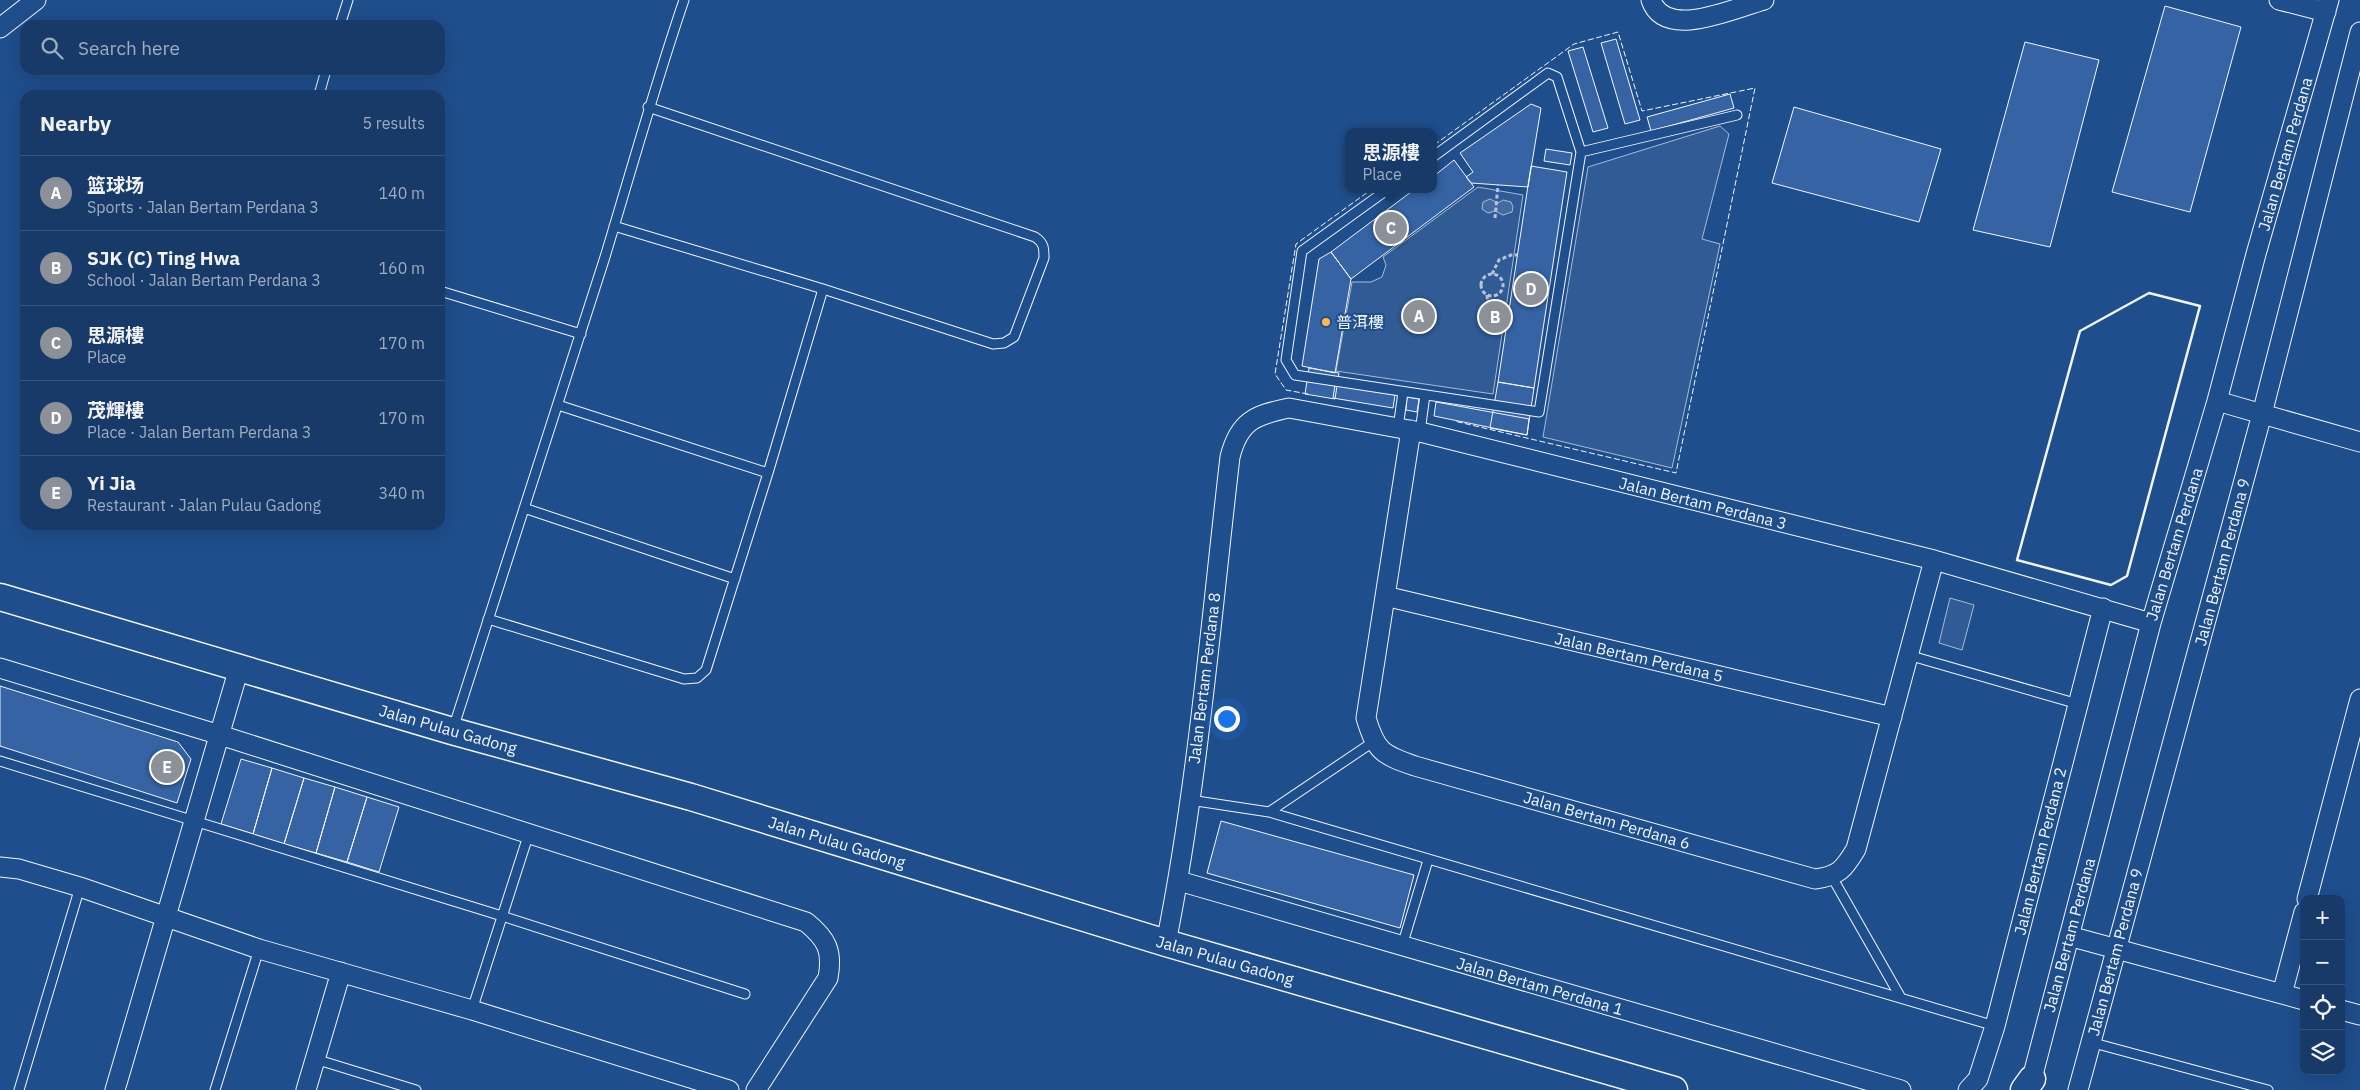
<!DOCTYPE html>
<meta charset="utf-8">
<style>
:root{--surface:#173a69;--page:#20416f;--text:#f1f3f6;--muted:#9eadc0;--line:#36547d;--accent:#8c9099}
body{margin:0;font-family:"IBM Plex Sans","Noto Sans SC",sans-serif;background:var(--page);color:var(--text)}
.controls{position:absolute;right:15px;bottom:15px;display:grid;overflow:hidden;border-radius:10px;box-shadow:0 5px 20px #0002}
.controls button{width:45px;height:45px;display:grid;place-items:center;padding:0;border:0;border-bottom:1px solid var(--line);background:var(--surface);color:var(--text);font:25px sans-serif}
.you{position:absolute;left:1226px;top:718px;width:18px;height:18px;margin:-12px;border:4px solid #fff;border-radius:50%;background:#1a73e8;box-shadow:0 0 0 8px #1a73e833}
.badge{display:grid;place-items:center;width:32px;height:32px;border-radius:50%;background:var(--accent);color:#fff;font-size:16px;font-weight:700}
.pin{position:absolute;translate:-50% -50%;border:2px solid #fff;box-shadow:0 1px 5px #0006}
.popup{position:absolute;left:1345px;top:128px;width:92px;height:65px;box-sizing:border-box;display:grid;place-content:center;border-radius:10px;background:var(--surface);filter:drop-shadow(0 1px 4px #0005);font-size:16px;white-space:nowrap;color:var(--muted)}
.popup b{font-size:19px;color:var(--text)}
.popup::after{content:'';position:absolute;left:50%;top:100%;margin-left:-10px;border:10px solid transparent;border-top-color:var(--surface)}
.list{margin:0;padding:0;list-style:none}
h2{display:flex;justify-content:space-between;align-items:center;height:65px;margin:0;padding:0 20px;font-size:21px}
h2 small{font-size:16px;font-weight:400;color:var(--muted)}
.list li{display:grid;grid-template-columns:32px 1fr auto;gap:15px;align-items:center;box-sizing:border-box;height:75px;padding:0 20px;border-top:1px solid var(--line)}
.list b{display:block;font-size:19px;white-space:nowrap}
.list p{margin:0;font-size:16px;white-space:nowrap;color:var(--muted)}
.list em{font-size:16px;font-style:normal;color:var(--muted)}
.icon{flex:none;width:28px;height:28px;fill:none;stroke:currentColor;stroke-width:2;stroke-linecap:round;stroke-linejoin:round}
.map{position:relative;flex:none;width:2360px;height:1090px;overflow:hidden}
.search{position:absolute;background:var(--surface);box-shadow:0 5px 20px #0002;left:20px;top:20px;width:425px;height:55px;display:flex;align-items:center;gap:12px;box-sizing:border-box;padding:0 18px;border-radius:15px;color:var(--muted);font-size:19px}
.panel{position:absolute;background:var(--surface);box-shadow:0 5px 20px #0002;left:20px;top:90px;width:425px;height:440px;border-radius:15px}
.map>svg:first-child{display:block}
.built{fill:#305b95;stroke:#a8bbd7}
.water{fill:#446ba0;stroke:#a8bbd7}
.building{fill:#3563a3;stroke:#f2f6ff}
.lines{fill:none;stroke-linecap:round;stroke-linejoin:round}
.service-casing{stroke:#f2f6ff;stroke-width:11}
.minor-casing{stroke:#f2f6ff;stroke-width:21}
.secondary-casing{stroke:#f2f6ff;stroke-width:29}
.path{stroke:#b3c4dc;stroke-width:3;stroke-dasharray:4 2.5;stroke-linecap:butt}
.service{stroke:#1f4e8c;stroke-width:9}
.minor{stroke:#1f4e8c;stroke-width:19}
.secondary{stroke:#1f4e8c;stroke-width:26}
.fence{stroke:#f2f6ff;stroke-width:1;stroke-dasharray:6 2.5;stroke-linecap:butt}
.wall{stroke:#f2f6ff;stroke-width:2.5}
.poi-dot{fill:#ffb74d;stroke:#1f4e8c;stroke-width:2}
.labels{text-anchor:middle;dominant-baseline:central;stroke-width:4;stroke-linejoin:round;paint-order:stroke}
.street-label{font-size:16px;fill:#f2f6ff;stroke:#1f4e8c}
.poi-label{font-size:16px;fill:#f2f6ff;stroke:#1f4e8c;text-anchor:start}
</style>
<div class="map">
<svg width="2360" height="1090" viewBox="0 0 2360 1090">
<rect width="100%" height="100%" fill="#1f4e8c"/>
<!-- built -->
<path class="built" d="M1720,126l9,8 -27,105 18,5 -48,224 -129,-31 45,-270z
M1478,187l45,8 -30,199 -157,-23 16,-89h19l11,-5 4,-12 -3,-8z
M1950,598l24,7 -12,45 -23,-7z"/>
<!-- water -->
<path class="water" d="M1490,199l8,4 5,-3 8,2 2,5 -1,5 -9,3 -8,-4 -7,2 -6,-4 1,-7z"/>
<!-- building -->
<path class="building" d="M2165,6l76,21 -51,185 -78,-20z
M1616,39l24,81 -15,4 -24,-81z
M2025,42l74,18 -49,187 -77,-17z
M1583,47l25,81 -15,4 -25,-81z
M1730,94l4,14 -83,23 -4,-14z
M1531,104l10,4 -13,79 -57,-4 -5,-6 7,-5 -13,-19z
M1794,107l147,42 -22,73 -147,-39z
M1546,149l26,4 -2,12 -26,-4z
M1454,160l20,27 -123,92 -20,-27 84,-63h19v-13z
M1531,166l36,6 -33,216 -36,-6z
M1331,252l20,27 -16,94 -33,-7 17,-107z
M1309,368l30,5 -4,26 -30,-5z
M1498,382l36,6 -7,47 -37,-7z
M1335,385l60,10 -2,13 -60,-10z
M1407,397l12,2 -2,13 -11,-2z
M1436,402l93,17 -2,16 -93,-19z
M0,686l178,56 13,17 -14,44 -177,-57z
M241,759l31,9 -19,66 -32,-10z
M272,768l32,10 -20,66 -31,-10z
M304,778l31,9 -19,66 -32,-9z
M335,787l32,10 -20,65 -31,-9z
M367,797l32,10 -20,65 -32,-10z
M1221,821l193,54 -14,53 -193,-55z"/>
<g class="lines">
<defs>
<path id="service" d="M340,25l8,-25
M319,95l7,-25
M1581,152l156,-37
M1388,189l-86,62 -16,109 9,15 244,37 42,-260 -24,-75 -9,-4 -114,83
M614,226l209,63 170,55 11,-1 10,-6 30,-79c0,-10 0,-15 -9,-21l-387,-130
M440,291l141,43
M558,405l210,68
M1398,428l5,-36
M1420,432l5,-37
M524,508l211,71
M488,619l196,60 13,-1 9,-8 62,-197 55,-184
M1908,655l170,49
M453,729c51,-157 102,-314 152,-472 26,-86 50,-172 79,-257
M0,761l502,155 243,78
M1190,800l79,12 726,214
M1269,812l104,-70
M1832,877l69,121
M1402,946l26,-86
M472,1010l57,-177
M2090,1042l178,48
M315,1059l101,31
M19,1090l61,-203
M215,1090l44,-141"/>
<path id="minor" d="M1651,0c14,41 83,8 113,0
M2279,0l47,12
M0,28l36,-28
M2217,401l143,41
M1411,430l-45,288c10,33 16,37 49,48l400,113c24,-3 29,-10 41,-30l78,-289
M1385,596l507,121
M0,668l220,67 586,187c21,17 27,29 22,56l-72,112
M0,867l19,2 61,18 179,62 213,61 257,80
M1179,881l722,209
M2307,899l53,-200
M2069,936l235,64
M1166,943c32,-160 45,-324 64,-486 9,-36 25,-42 59,-49l131,24 514,128 217,63
M2282,994l22,-82
M2341,1010l19,5
M115,1090l124,-422
M306,1090l35,-118
M1968,1090l10,-11 17,-53 108,-418
M2029,1090l122,-467 66,-222 39,-147 73,-254
M2078,1090l184,-676 98,-382"/>
<path id="secondary" d="M0,597l452,134 239,66 475,146 508,147
M2024,1090l8,-11"/>
</defs>
<!-- service casing -->
<use href="#service" class="service-casing"/>
<!-- minor casing -->
<use href="#minor" class="minor-casing"/>
<!-- secondary casing -->
<use href="#secondary" class="secondary-casing"/>
<!-- path -->
<path class="path" d="M1495,218l3,-33
M1492,274l7,-14 12,-5h6
M1481 285a11 11 0 1 1 22 0a11 11 0 1 1-22 0Z
M1487,295c1,15 5,24 20,28"/>
<!-- service -->
<use href="#service" class="service"/>
<!-- minor -->
<use href="#minor" class="minor"/>
<!-- secondary -->
<use href="#secondary" class="secondary"/>
<!-- fence -->
<path class="fence" d="M1434,145l140,-101 44,-12 24,79 113,-23 -79,385 -222,-52
M1308,394l-22,-4 -11,-16 21,-130 76,-55"/>
<!-- wall -->
<path class="wall" d="M2149,293l51,13 -73,270 -16,9 -94,-25 63,-229z"/>
</g>
<!-- markers -->
<circle class="poi-dot" cx="1326" cy="322" r="5"/>
<g class="labels">
<!-- street labels -->
<g class="street-label">
<text transform="translate(2285 154) rotate(-74)">Jalan Bertam Perdana</text>
<text transform="translate(1703 503) rotate(14)">Jalan Bertam Perdana 3</text>
<text transform="translate(2174 544) rotate(-73)">Jalan Bertam Perdana</text>
<text transform="translate(2222 562) rotate(-75)">Jalan Bertam Perdana 9</text>
<text transform="translate(1639 657) rotate(13)">Jalan Bertam Perdana 5</text>
<text transform="translate(1204 678) rotate(-83)">Jalan Bertam Perdana 8</text>
<text transform="translate(448 729) rotate(16)">Jalan Pulau Gadong</text>
<text transform="translate(1607 820) rotate(16)">Jalan Bertam Perdana 6</text>
<text transform="translate(837 842) rotate(17)">Jalan Pulau Gadong</text>
<text transform="translate(2040 851) rotate(-76)">Jalan Bertam Perdana 2</text>
<text transform="translate(2069 935) rotate(-75)">Jalan Bertam Perdana</text>
<text transform="translate(2115 952) rotate(-75)">Jalan Bertam Perdana 9</text>
<text transform="translate(1225 960) rotate(16)">Jalan Pulau Gadong</text>
<text transform="translate(1540 986) rotate(16)">Jalan Bertam Perdana 1</text>
</g>
<!-- poi labels -->
<g class="poi-label">
<text x="1336" y="322">普洱樓</text>
</g>
</g>
</svg>
<div class="controls">
<button>+</button>
<button>−</button>
<button><svg class="icon" aria-label="locate" viewBox="0 0 24 24"><circle cx="12" cy="12" r="6"/><path d="M12 2v4M12 18v4M2 12h4M18 12h4"/></svg></button>
<button><svg class="icon" aria-label="layers" viewBox="0 0 24 24"><path d="M12 4l9 5-9 5-9-5zM3 14l9 5 9-5"/></svg></button>
</div>
<div class="you"></div>
<div class="pin badge" style="left:1419px;top:316px">A</div>
<div class="pin badge" style="left:1495px;top:317px">B</div>
<div class="pin badge" style="left:1391px;top:228px">C</div>
<div class="popup"><b>思源樓</b>Place</div>
<div class="pin badge" style="left:1531px;top:289px">D</div>
<div class="pin badge" style="left:167px;top:767px">E</div>
<div class="search"><svg class="icon" aria-label="search" viewBox="0 0 24 24"><circle cx="10" cy="10" r="6"/><path d="M15 15l6 6"/></svg>Search here</div>
<section class="panel">
<h2>Nearby<small>5 results</small></h2>
<ul class="list">
<li><span class="badge">A</span><div><b>篮球场</b><p>Sports · Jalan Bertam Perdana 3</p></div><em>140 m</em></li>
<li><span class="badge">B</span><div><b>SJK (C) Ting Hwa</b><p>School · Jalan Bertam Perdana 3</p></div><em>160 m</em></li>
<li><span class="badge">C</span><div><b>思源樓</b><p>Place</p></div><em>170 m</em></li>
<li><span class="badge">D</span><div><b>茂輝樓</b><p>Place · Jalan Bertam Perdana 3</p></div><em>170 m</em></li>
<li><span class="badge">E</span><div><b>Yi Jia</b><p>Restaurant · Jalan Pulau Gadong</p></div><em>340 m</em></li>
</ul>
</section>
</div>
